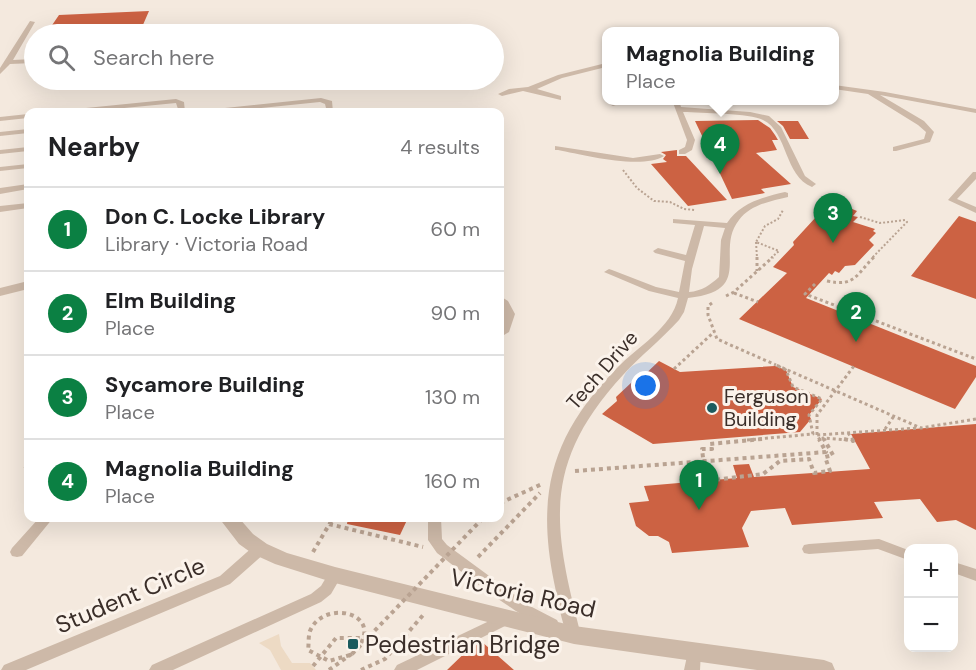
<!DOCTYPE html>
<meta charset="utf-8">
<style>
:root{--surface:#fff;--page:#f2f2f2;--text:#202124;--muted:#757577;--line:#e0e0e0;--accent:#0b8043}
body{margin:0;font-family:"DM Sans",sans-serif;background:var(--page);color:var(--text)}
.controls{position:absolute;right:18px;bottom:18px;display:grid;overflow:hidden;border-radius:12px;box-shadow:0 6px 24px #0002}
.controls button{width:54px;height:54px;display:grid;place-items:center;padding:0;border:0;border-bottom:2px solid var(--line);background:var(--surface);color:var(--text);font:30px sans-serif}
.you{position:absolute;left:646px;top:386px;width:21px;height:21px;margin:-15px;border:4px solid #fff;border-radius:50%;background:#1a73e8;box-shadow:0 0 0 9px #1a73e833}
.badge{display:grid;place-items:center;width:39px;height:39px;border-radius:50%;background:var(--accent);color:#fff;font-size:20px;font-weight:700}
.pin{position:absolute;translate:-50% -50px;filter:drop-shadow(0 2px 3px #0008)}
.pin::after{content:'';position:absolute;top:32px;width:21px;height:18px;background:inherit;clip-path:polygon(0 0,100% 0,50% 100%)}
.popup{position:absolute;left:602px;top:27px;width:237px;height:78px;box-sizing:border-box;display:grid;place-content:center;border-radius:12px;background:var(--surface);filter:drop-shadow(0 2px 4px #0005);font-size:20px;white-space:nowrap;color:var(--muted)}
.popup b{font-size:22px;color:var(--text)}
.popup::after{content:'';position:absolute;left:50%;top:100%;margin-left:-12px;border:12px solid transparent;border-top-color:var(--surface)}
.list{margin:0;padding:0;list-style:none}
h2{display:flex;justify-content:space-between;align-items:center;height:78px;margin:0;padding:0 24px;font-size:26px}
h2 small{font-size:20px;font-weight:400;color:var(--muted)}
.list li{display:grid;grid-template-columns:39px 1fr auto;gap:18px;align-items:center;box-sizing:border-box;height:84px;padding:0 24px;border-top:2px solid var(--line)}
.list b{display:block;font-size:22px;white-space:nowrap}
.list p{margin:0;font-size:20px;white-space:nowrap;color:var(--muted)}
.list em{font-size:20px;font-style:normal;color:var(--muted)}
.icon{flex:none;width:33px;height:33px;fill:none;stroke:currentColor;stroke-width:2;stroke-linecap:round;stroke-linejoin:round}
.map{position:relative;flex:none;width:976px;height:670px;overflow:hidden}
.search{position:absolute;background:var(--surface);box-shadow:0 6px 24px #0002;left:24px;top:24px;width:480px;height:66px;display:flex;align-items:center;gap:15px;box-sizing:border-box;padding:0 21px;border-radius:33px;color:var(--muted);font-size:22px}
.panel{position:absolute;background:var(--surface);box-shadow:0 6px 24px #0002;left:24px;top:108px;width:480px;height:414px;border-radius:12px}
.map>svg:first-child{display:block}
.plaza{fill:#eddac4}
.building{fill:#cc6243}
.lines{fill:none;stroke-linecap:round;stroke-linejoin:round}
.path-far2{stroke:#b9a392;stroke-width:2;stroke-dasharray:2 2;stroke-linecap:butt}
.path-far1{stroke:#b9a392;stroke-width:3;stroke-dasharray:3 3;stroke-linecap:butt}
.path{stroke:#b9a392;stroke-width:4;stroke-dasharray:4 4;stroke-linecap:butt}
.service{fill:#cdb9a8;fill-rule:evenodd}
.tertiary{fill:#cdb9a8;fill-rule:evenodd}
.path-bridge{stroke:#b9a392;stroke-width:4;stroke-dasharray:4 4;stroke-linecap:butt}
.poi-dot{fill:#1c5b5e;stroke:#fbf3eb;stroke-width:2}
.labels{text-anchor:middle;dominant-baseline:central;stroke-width:6;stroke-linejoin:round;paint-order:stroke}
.street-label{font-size:20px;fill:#3a2e29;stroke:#fbf3eb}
.poi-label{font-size:20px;fill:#3a2e29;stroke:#fbf3eb;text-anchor:start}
.near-street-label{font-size:24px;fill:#3a2e29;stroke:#fbf3eb}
.near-poi-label{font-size:24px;fill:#3a2e29;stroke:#fbf3eb;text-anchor:start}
</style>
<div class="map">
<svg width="976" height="670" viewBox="0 0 976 670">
<rect width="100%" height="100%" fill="#f4e9de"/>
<!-- plaza -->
<path class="plaza" d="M279,634l2,12 11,17h18l6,7h-35l-11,-20 -11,-7z"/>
<!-- building -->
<path class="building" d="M149,11l-10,23h-93l13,-19z
M758,120l12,8 5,7 3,5h-6l5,10 -21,3 35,31 -30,5 4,4 -33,6 -37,-78z
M777,121h21l11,18h-19l-7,-13z
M677,150v6h9l41,44 -39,6 -37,-42 16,-2 -4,-3 3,-4 -5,-3z
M828,204h12l17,7 -4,5 5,1 -5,5 22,7 -2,2 3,2 -7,7 5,5 -19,20 -10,1 -6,7 -4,-2 -3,4 -3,-2 -23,25 170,68v11l-21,32 -216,-90 48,-46 -14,-6 21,-22 -1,-3z
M959,216l17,6v77l-65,-23z
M659,361l21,11 95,-6 11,4 7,17 29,12 -13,16 2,4 -11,13 -147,12 -51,-30 15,-13 -1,-4 16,-15 6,-1z
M976,424v106l-20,-10 -19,2 -17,-23 -46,3 9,16 -91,7 -7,-17 -34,3 -9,17 7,19 -77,6 -3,-11 -11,-6h-9l-13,-10 -7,-23 20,-2 -5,-15 93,-8 -4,-13 16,-1 5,13 116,-8 -19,-35z
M348,518h60l-8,17 -53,-11z
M481,641l33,29h-67l28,-27z"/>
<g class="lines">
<!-- path-far2 -->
<path class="path-far2" d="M623,170l14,18 17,13 16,1 14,7 11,1
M860,217l20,6 25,-3 2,2 -35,36
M756,242l1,16
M771,258l8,-7 -23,-9 9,-16 13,-7 5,-9"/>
<!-- path-far1 -->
<path class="path-far1" d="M757,257v14
M827,281c28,6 29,-6 47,-24
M815,284l-10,10 171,65
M734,293l24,9
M726,296l8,-4 39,-35
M712,303l-4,3v9l9,24 59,26
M674,369l40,-37
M885,429l9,-13
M848,433l5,7
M817,435v-20l37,-49
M747,440l66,-6 -4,-19 13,-16 -29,-12 -7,-17 -10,-5 145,63 55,-9
M820,440l-3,-5 102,-7
M824,440l-1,-2 27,2"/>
<!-- path -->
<path class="path" d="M762,439l-52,5 2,5h-10l2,17 10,14 49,-6 17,-13 29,-2 5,14 16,-2 -5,-14 8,-2 -9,-16
M844,439l9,2 -1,-2
M25,469l3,-3
M575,471l251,-19 -7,-13
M500,503l42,-19
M329,524l94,23
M313,552l20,-34
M478,557l62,-64
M313,666l23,-28h33
M361,670l24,-11 39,-45"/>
<!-- service -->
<path class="service" d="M30,21l5,1 -22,38 21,-1v4l-24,1 -10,10v-6z
M606,63v4l-44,11 -25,11 24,7v4l-38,-9 -21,5 -4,-2 11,-5 19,-2 30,-12z
M834,85l51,7 91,17v4l-96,-18 44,26 10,11 -4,10 -34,9h-3v-4l31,-8 2,-7 -8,-7 -50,-31 -34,-5z
M321,98l11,3 1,11h-6l-2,-8 -5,-2 -97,10h-21l4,-2z
M176,99l8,3 1,10h-6l-3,-9 -93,9h-21l4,-2z
M617,100h12l-16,6 -4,-2z
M672,100h7l2,7 69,5 19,4 12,11 24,49 11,8 -4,3c-28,-11 -24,-55 -49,-67 -13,-7 -62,-7 -80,-8l12,28 -3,10 -7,4h-6v-4l6,-3 2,-7z
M28,114v4l-28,3v-4z
M28,129v4l-28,3v-4z
M555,146l78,12 27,-4 4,2c-22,14 -80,-1 -106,-6h-3z
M28,147v4l-28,3v-4z
M28,164v4l-28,3v-4z
M973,172h3v7l-19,20 19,8v6l-28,-13z
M28,184v5l-28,5v-6z
M785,192l3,1v4c-17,4 -38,8 -49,23 -25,31 17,71 -51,78l-4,14 -5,8c-18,20 -39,36 -56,55 -82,89 -70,152 -42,260l-2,4 -5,2 -5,-2c-8,-17 -11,-39 -15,-57 -18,-89 -2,-147 62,-213 21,-22 56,-41 62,-71l-29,-7 -45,-19 5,-3 3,1 44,17 23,5 6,-31 -30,-8 -2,-2 5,-3 28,7 9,-30 -22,-2v-4l54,4c13,-20 36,-26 58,-31zM704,226l21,2 -4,12 -2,37c-9,8 -17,14 -30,15l3,-23z
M28,203v5l-28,4v-6z
M500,296l8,5 7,13 -6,18 -5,3 -4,-2 4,-19 -4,-10z
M39,518h14l-31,38 -5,1 -5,-1 -2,-4 2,-4z
M428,518h13l1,21 5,6 83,61 27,14 2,4 -2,4c-18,7 -101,-61 -120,-75l-9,-13z
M879,539l29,11v10l-30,-11 -69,5 -5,-1 -2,-4 2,-4 5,-1z
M260,544l5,1 2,4 -2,4 -35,31 -204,86h-25l3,-5 216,-89 35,-31z
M954,562l22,7v12l-22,-8z
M335,569l5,2 2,4 -11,19 -10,8 -148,68h-24l3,-5 159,-71 10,-8 9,-15z
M506,613l5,2 2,4 -2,4 -94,47h-23l3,-5z
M694,646l5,1 2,5 -1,18h-16l5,-23z"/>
<!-- tertiary -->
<path class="tertiary" d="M28,281v8l-28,7v-8z
M219,518h20l14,16 14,10 20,9 48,14 239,59 250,34 8,3 3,7h-78l-183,-26 -239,-61 -60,-19 -22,-10 -14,-10z"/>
<!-- path-bridge -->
<path class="path-bridge" d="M358,648l125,-130
M352,654l6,-6
M352,654l6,-6
M350,655l-21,6 -21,-11c1,-6 0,-13 2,-19 13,-32 74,-19 48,17
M350,655l2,-1
M350,655l2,-1
M329,670l21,-15"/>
</g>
<!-- markers -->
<g class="poi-dot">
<circle cx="712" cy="408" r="6"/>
<rect x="347" y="638" width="12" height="12" rx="3"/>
</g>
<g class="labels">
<!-- street labels -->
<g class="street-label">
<text transform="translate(602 370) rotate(-49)">Tech Drive</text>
</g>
<!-- poi labels -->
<g class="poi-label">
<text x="724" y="396">Ferguson<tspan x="724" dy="23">Building</tspan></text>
</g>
<!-- near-street labels -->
<g class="near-street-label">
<text transform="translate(523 593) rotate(13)">Victoria Road</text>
<text transform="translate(130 595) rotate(-23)">Student Circle</text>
</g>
<!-- near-poi labels -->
<g class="near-poi-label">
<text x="365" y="644">Pedestrian Bridge</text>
</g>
</g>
</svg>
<div class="controls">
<button>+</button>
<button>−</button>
</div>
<div class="you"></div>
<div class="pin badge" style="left:699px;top:510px">1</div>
<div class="pin badge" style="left:856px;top:342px">2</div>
<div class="pin badge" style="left:833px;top:243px">3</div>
<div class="pin badge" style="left:720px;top:174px">4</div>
<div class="popup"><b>Magnolia Building</b>Place</div>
<div class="search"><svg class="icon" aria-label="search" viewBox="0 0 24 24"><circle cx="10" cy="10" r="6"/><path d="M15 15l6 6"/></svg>Search here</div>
<section class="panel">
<h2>Nearby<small>4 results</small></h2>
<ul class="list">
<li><span class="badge">1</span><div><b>Don C. Locke Library</b><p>Library · Victoria Road</p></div><em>60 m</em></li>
<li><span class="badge">2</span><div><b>Elm Building</b><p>Place</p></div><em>90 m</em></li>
<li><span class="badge">3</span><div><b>Sycamore Building</b><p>Place</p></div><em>130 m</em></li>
<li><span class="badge">4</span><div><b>Magnolia Building</b><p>Place</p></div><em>160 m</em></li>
</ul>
</section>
</div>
